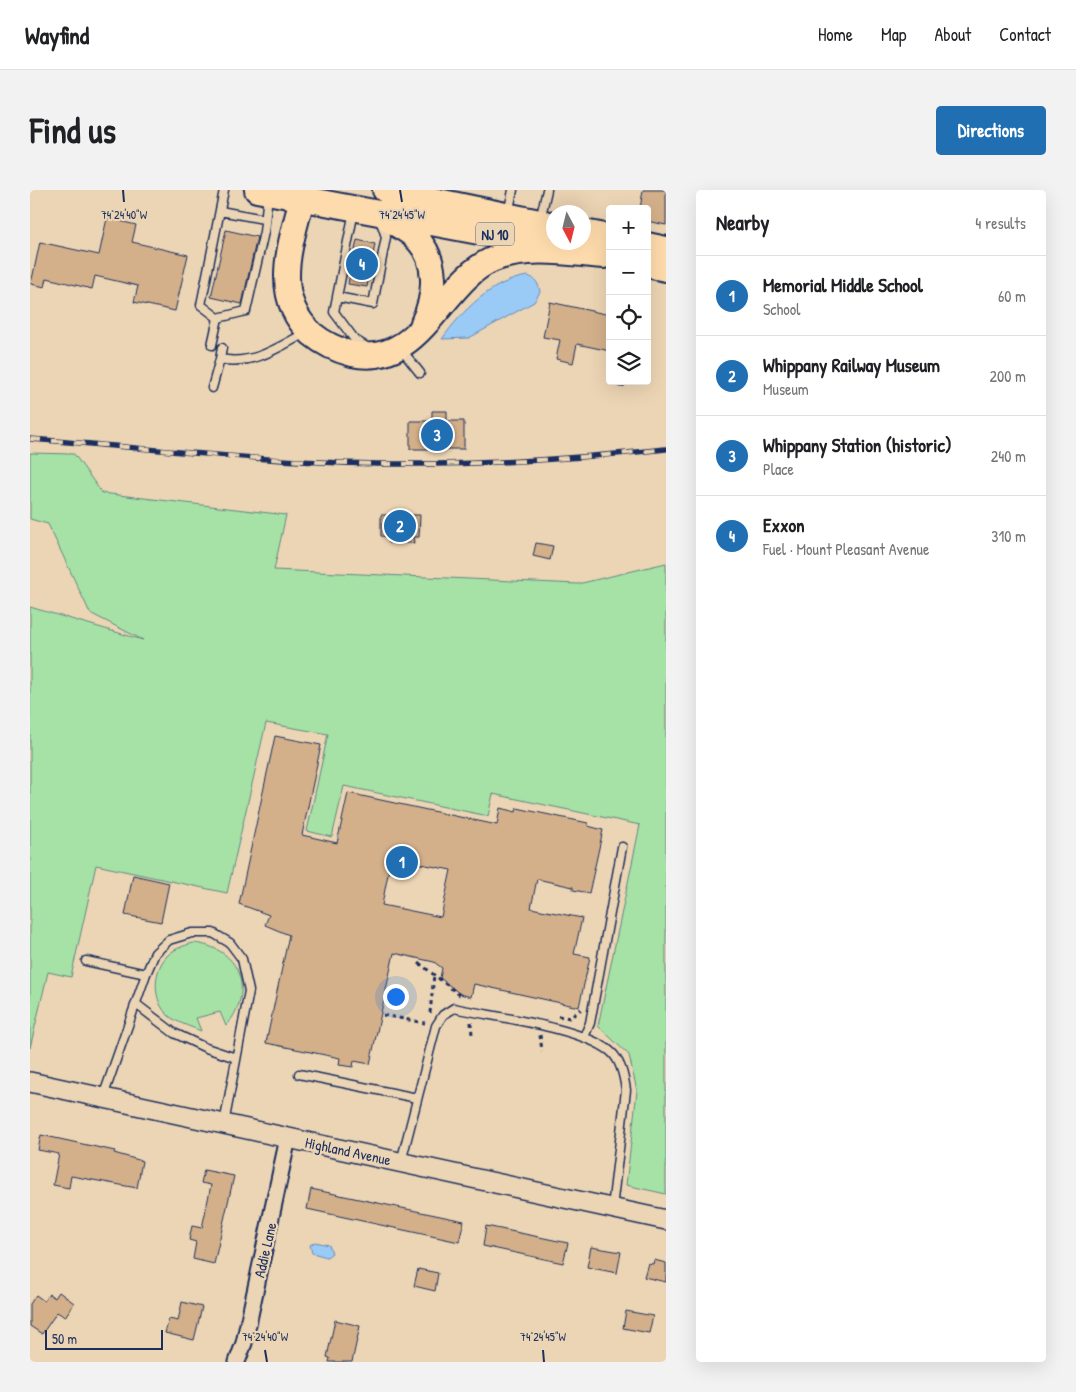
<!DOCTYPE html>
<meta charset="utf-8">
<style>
:root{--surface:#fff;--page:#f2f2f2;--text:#202124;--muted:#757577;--line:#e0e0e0;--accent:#1f6fb2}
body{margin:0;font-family:"Patrick Hand",sans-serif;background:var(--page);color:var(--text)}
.controls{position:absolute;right:15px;top:15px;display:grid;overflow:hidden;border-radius:5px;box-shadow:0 5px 20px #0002}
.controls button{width:45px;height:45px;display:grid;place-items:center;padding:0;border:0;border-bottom:1px solid var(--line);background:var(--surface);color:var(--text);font:25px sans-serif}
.compass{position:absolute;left:516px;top:15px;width:45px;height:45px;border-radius:50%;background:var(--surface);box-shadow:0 5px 20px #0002;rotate:173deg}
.scale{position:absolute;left:15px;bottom:12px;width:118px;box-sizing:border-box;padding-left:5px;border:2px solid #1b2f5e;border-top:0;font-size:14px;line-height:18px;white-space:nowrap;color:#1b2f5e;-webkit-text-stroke:4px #ecd5b4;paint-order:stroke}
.you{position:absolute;left:365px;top:806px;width:18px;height:18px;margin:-12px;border:4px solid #fff;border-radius:50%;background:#1a73e8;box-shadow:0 0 0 8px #1a73e833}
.badge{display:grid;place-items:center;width:32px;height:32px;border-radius:50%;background:var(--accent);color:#fff;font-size:16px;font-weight:700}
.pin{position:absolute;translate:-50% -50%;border:2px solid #fff;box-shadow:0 1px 5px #0006}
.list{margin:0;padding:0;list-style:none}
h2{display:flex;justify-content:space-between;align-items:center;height:65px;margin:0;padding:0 20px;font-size:21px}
h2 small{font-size:16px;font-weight:400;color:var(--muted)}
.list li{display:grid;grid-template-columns:32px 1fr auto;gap:15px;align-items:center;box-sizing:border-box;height:80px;padding:0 20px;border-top:1px solid var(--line)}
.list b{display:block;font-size:19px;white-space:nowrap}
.list p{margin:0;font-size:16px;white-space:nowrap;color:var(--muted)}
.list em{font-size:16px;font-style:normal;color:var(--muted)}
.icon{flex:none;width:28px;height:28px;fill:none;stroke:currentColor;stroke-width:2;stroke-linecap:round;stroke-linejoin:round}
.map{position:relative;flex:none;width:636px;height:1172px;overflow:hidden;border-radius:5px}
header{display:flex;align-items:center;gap:30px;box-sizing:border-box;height:70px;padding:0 25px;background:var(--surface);border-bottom:1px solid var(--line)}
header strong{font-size:24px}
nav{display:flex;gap:28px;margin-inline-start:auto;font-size:18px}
.intro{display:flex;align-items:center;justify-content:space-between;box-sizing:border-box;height:120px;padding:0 30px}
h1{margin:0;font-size:35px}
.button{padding:12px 22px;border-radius:5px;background:var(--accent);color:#fff;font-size:18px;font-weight:700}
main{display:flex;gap:30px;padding:0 30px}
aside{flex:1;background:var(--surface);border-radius:5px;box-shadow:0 5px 20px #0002}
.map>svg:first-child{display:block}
.green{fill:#a6e1a6;stroke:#608882}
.water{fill:#9acaf6;stroke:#678cb9}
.building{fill:#d3b08a;stroke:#1b2f5e;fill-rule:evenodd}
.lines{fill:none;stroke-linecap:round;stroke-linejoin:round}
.service-casing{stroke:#1b2f5e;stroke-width:11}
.minor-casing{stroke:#1b2f5e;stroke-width:19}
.tertiary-casing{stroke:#1b2f5e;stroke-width:22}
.primary-casing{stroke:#1b2f5e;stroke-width:28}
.path{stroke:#1b2f5e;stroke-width:3;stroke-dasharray:4 4;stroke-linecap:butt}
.service{stroke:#ecd5b4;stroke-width:8}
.minor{stroke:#ecd5b4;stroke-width:15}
.tertiary{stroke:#ecd5b4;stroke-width:19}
.primary{stroke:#fedbac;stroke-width:24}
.rail-casing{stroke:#1b2f5e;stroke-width:5.5}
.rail{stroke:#ecd5b4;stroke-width:4;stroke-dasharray:11;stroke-linecap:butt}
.ticks{fill:none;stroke:#1b2f5e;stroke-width:2}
.labels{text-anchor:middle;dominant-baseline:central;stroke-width:4.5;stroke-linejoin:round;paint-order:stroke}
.shield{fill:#ecd5b4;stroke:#5a6178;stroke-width:1}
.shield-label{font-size:14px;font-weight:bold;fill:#1b2f5e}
.street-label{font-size:15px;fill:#1b2f5e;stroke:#ecd5b4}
.ticks-label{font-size:12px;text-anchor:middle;fill:#1b2f5e;stroke:#ecd5b4;stroke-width:4.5;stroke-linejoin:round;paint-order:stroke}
</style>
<header>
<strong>Wayfind</strong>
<nav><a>Home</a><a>Map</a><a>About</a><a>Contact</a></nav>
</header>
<div class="intro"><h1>Find us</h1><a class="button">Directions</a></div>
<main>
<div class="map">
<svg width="636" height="1172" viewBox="0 0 636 1172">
<rect width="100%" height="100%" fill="#ecd5b4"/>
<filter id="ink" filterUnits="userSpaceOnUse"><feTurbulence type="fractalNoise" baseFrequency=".02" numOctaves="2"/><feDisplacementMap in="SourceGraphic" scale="10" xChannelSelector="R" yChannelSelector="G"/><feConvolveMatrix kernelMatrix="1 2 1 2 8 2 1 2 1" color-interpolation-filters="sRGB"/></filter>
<g filter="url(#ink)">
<!-- green -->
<path class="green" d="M0,263l44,1 28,39 184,22 -12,55 304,14 88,-21v631l-40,-9 11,-94 -8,-36 -31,-29 42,-201 -147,-31 -5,22 -144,-30 -12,51 -25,-6 21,-97 -62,-11 -39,170 -131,-28 -25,112 -23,-5 -18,76v-441l113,33 -53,-27 -42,-89 -18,-5z
M163,753c47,4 63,48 33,83l-6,-14 -24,6 5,13c-9,-4 -20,-7 -28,-12 -20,-12 -22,-45 -7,-62 7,-8 17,-11 27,-14z"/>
<!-- water -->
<path class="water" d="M498,86c7,2 11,8 12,16l-6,10 -65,36 -27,1c21,-29 49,-58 86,-63z
M285,1052l14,3 3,8 -5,4 -15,-4 -2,-8z"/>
<!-- building -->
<path class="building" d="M613,0h23v35l-19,-4v-12h-7z
M77,28l29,7 -4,17 56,13 -13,56 -41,-9 4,-16 -43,-10 -3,13 -45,-11 -2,9 -14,-3 9,-42 59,13z
M196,40l31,7 -15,67 -31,-7z
M327,50l18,4 -8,43 -19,-3z
M520,112l60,13v36l-33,-7 -4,19 -17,-4 4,-19 -17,-3z
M402,221h15v10h17v28h-54v-28h22z
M351,325h39l-1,22h-6l1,6h-25l-1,-6 -7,-1z
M506,353l17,3 -3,14 -17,-4z
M245,546l46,9 -19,90 35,8 11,-50 149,32 3,-17 16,4 1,-4 71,15v3l15,4 -14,63 -16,-3v-3l-36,-8 -6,29 51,10 -8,36 16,3 -11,50 -105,-23 -3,13 -11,-3 -20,-16 2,-10 -8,-6 -40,-9 -24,111 -16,-3 -1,6 -14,-2 1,-7 -74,-15 23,-108 -24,-10 4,-10 -30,-11zM361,668l60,12 -10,47 -59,-12z
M103,685l36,8 -8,39 -36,-7z
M11,945l74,16 -1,2 28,8 -5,27 -66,-12 -2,12 -16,-3 6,-31 -21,-4z
M174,980l30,6 -20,88 -21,-5 3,-17 -7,-2 3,-14 10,2 9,-43 -10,-2z
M281,999l153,32 -5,21 -152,-33z
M456,1036l82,17 -5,20 -80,-17z
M561,1057l30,5 -4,21 -30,-6z
M624,1070l12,3v19l-22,-5 4,-14 5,1z
M388,1079l20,4 -3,18 -21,-5z
M29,1102l15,11 -9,14 -8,-5 -15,22 -12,-8v-22l6,-9 8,6 5,-7 6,4z
M152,1112l20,5 -8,33 -29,-7 4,-14 9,2z
M596,1121l27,5 -4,17 -26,-5z
M305,1130l25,6 -8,36h-23l1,-4 -3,-1z"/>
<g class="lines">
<defs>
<path id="service" d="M190,21l44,8
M324,21l-20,101 21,28 13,8
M478,24l5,-24
M510,30l7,-30
M307,107l36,7 13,-67 -5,-15
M188,128l28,-7 18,-79 4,-37
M182,155l6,-27 -17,-13 23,-115
M371,159l19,24
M190,169l2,-11
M591,192v-1
M182,198l8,-29c33,7 59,-12 87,-27
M56,771l60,13
M106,814l38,29 32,15 30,10
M554,847l6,-14 32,-176
M269,884l118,24
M73,907l43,-123 9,-21 14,-13 23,-7h21l17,10 12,16 7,32 -25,133
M371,972l35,-136 7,-11 11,-7c40,9 126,19 156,43 11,9 14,26 16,39l-14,118"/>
<path id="minor" d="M207,1172l7,-19 44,-205"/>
<path id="tertiary" d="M0,892l636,138"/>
<path id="primary" d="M227,0l285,54
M355,0l169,35
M272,9c-12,47 -31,98 10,135 12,10 25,16 40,20 70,15 90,-75 142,-95 34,-13 75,-6 110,-3
M357,28c9,7 21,12 29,20 23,23 20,58 7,85
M554,42l26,5
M617,55l19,4
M617,75l19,4"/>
</defs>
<!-- service casing -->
<use href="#service" class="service-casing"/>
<!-- minor casing -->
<use href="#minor" class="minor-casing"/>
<!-- tertiary casing -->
<use href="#tertiary" class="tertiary-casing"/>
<!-- primary casing -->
<use href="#primary" class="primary-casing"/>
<!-- path -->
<path class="path" d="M389,773l42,33
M400,823l4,-38
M353,825l42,8
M528,826l12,2 11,-9
M441,832l1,13
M510,845l2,16"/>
<!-- service -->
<use href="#service" class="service"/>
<!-- minor -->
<use href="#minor" class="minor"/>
<!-- tertiary -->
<use href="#tertiary" class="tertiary"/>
<!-- primary -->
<use href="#primary" class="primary"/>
<defs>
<path id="rail" d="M0,249c120,9 241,24 361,25 92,1 183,-5 275,-15"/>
</defs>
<!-- rail casing -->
<use href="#rail" class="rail-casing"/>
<!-- rail -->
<use href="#rail" class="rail"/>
</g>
</g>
<!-- ticks -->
<path class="ticks" d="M93,0l1,12M370,0l2,12M235,1160l2,12M513,1160l1,12"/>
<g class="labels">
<!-- shield labels -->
<rect class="shield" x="446" y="32.5" width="38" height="23" rx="4"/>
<g class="shield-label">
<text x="465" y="44">NJ 10</text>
</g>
<!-- street labels -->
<g class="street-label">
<text transform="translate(318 961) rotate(12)">Highland Avenue</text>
<text transform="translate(235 1060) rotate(-77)">Addie Lane</text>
</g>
</g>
<g class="ticks-label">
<text x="94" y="29">74°24'40"W</text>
<text x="372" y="29">74°24'45"W</text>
<text x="235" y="1151">74°24'40"W</text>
<text x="513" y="1151">74°24'45"W</text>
</g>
</svg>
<div class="controls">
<button>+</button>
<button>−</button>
<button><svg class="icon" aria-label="locate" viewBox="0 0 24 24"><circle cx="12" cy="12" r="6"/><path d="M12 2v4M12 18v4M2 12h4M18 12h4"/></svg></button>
<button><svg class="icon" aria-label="layers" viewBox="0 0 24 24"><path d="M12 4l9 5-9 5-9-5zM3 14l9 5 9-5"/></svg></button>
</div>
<svg class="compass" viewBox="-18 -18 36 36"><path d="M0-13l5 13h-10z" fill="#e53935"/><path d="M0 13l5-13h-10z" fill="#757577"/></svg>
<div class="scale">50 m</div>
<div class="you"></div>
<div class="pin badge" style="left:372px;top:672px">1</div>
<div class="pin badge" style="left:370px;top:336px">2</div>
<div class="pin badge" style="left:407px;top:245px">3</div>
<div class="pin badge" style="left:332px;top:74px">4</div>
</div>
<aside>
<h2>Nearby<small>4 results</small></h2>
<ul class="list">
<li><span class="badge">1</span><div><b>Memorial Middle School</b><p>School</p></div><em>60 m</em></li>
<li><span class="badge">2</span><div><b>Whippany Railway Museum</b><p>Museum</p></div><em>200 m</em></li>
<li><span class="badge">3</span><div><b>Whippany Station (historic)</b><p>Place</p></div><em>240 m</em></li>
<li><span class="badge">4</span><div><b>Exxon</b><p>Fuel · Mount Pleasant Avenue</p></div><em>310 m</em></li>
</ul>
</aside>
</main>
